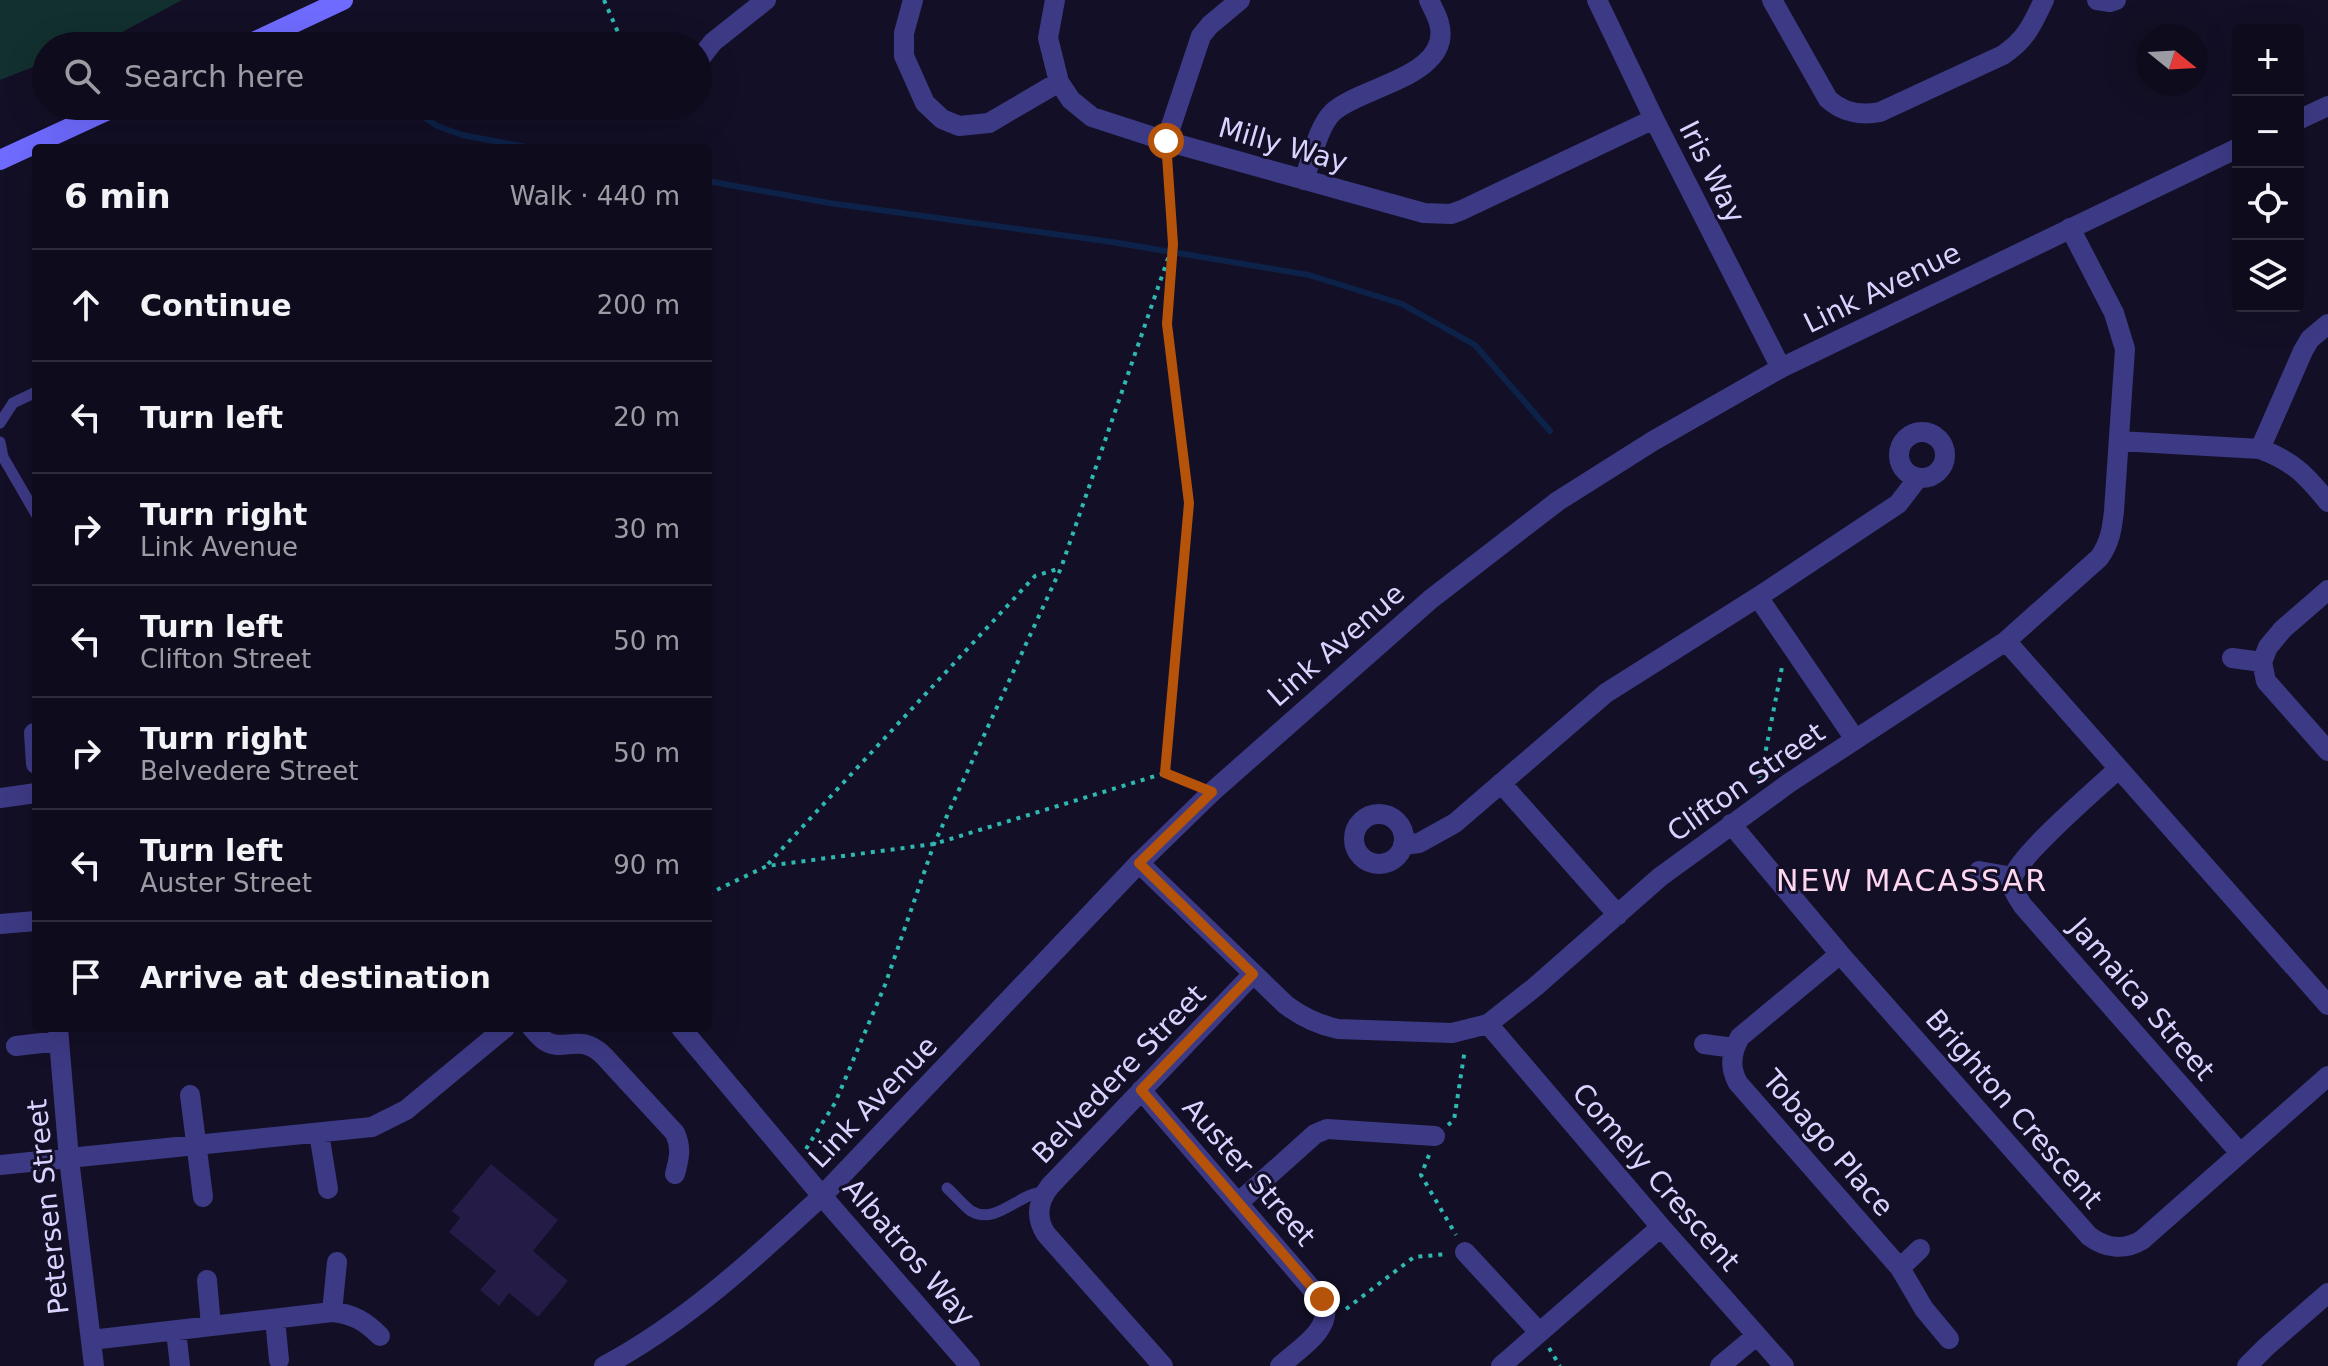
<!DOCTYPE html>
<meta charset="utf-8">
<style>
:root{--surface:#0e0b1c;--page:#1c1929;--text:#f1f3f6;--muted:#9b9ba3;--line:#2e2b3b}
body{margin:0;font-family:"DejaVu Sans",sans-serif;background:var(--page);color:var(--text)}
.controls{position:absolute;right:24px;top:24px;display:grid;overflow:hidden;border-radius:8px;box-shadow:0 8px 32px #0002}
.controls button{width:72px;height:72px;display:grid;place-items:center;padding:0;border:0;border-bottom:2px solid var(--line);background:var(--surface);color:var(--text);font:40px sans-serif}
.compass{position:absolute;left:2136px;top:24px;width:72px;height:72px;border-radius:50%;background:var(--surface);box-shadow:0 8px 32px #0002;rotate:108deg}
.stop{position:absolute;width:24px;height:24px;margin:-18px;border:6px solid #b45309;border-radius:50%;background:#fff}
.stop.end{background:#b45309;border-color:#fff;box-shadow:0 2px 8px #0008}
.list{margin:0;padding:0;list-style:none}
h2{display:flex;justify-content:space-between;align-items:center;height:104px;margin:0;padding:0 32px;font-size:34px}
h2 small{font-size:26px;font-weight:400;color:var(--muted)}
.list li{display:grid;grid-template-columns:52px 1fr auto;gap:24px;align-items:center;box-sizing:border-box;height:112px;padding:0 32px;border-top:2px solid var(--line)}
.list b{display:block;font-size:30px;white-space:nowrap}
.list p{margin:0;font-size:26px;white-space:nowrap;color:var(--muted)}
.list em{font-size:26px;font-style:normal;color:var(--muted)}
.icon{flex:none;width:44px;height:44px;fill:none;stroke:currentColor;stroke-width:2;stroke-linecap:round;stroke-linejoin:round}
.map{position:relative;flex:none;width:2328px;height:1366px;overflow:hidden}
.search{position:absolute;background:var(--surface);box-shadow:0 8px 32px #0002;left:32px;top:32px;width:680px;height:88px;display:flex;align-items:center;gap:20px;box-sizing:border-box;padding:0 28px;border-radius:44px;color:var(--muted);font-size:30px}
.panel{position:absolute;background:var(--surface);box-shadow:0 8px 32px #0002;left:32px;top:144px;width:680px;height:888px;border-radius:8px}
.map>svg:first-child{display:block}
.green{fill:#12302f}
.lines{fill:none;stroke-linecap:round;stroke-linejoin:round}
.stream{stroke:#0c2248;stroke-width:6}
.building{fill:#241b47}
.path{stroke:#2fb8b0;stroke-width:4;stroke-dasharray:4 6;stroke-linecap:butt}
.service{stroke:#3d3a85;stroke-width:11}
.minor{stroke:#3d3a85;stroke-width:20}
.tertiary{stroke:#3d3a85;stroke-width:20}
.secondary{stroke:#6f6bff;stroke-width:20}
.route{stroke:#b45309;stroke-width:10}
.labels{text-anchor:middle;dominant-baseline:central;stroke-width:6;stroke-linejoin:round;paint-order:stroke}
.street-label{font-size:28px;fill:#d9d4ff;stroke:#130f26}
.neighbourhood-label{font-size:30px;letter-spacing:2px;fill:#ffd6f0;stroke:#130f26}
</style>
<div class="map">
<svg width="2328" height="1366" viewBox="0 0 2328 1366">
<rect width="100%" height="100%" fill="#130f26"/>
<!-- green -->
<path class="green" d="M0,0h182l-71,38 -22,8h-43v16l-46,18z"/>
<g class="lines">
<!-- stream -->
<path class="stream" d="M409,106l28,20 25,9 70,13
M708,181l121,22 283,39 197,33 93,29 73,41 75,86"/>
</g>
<!-- building -->
<path class="building" d="M491,1164l67,56 -25,31 35,30 -30,36 -29,-24 -10,13 -19,-16 16,-19 -47,-39 11,-14 -8,-7z"/>
<g class="lines">
<!-- path -->
<path class="path" d="M604,0l20,46
M1165,773l24,-270 -22,-179 6,-74
M1760,780l22,-113
M768,864l267,-288 26,-8
M708,894l59,-28 167,-22 231,-71 28,11
M1448,1125l6,-5 11,-71
M806,1149l29,-46 50,-118 49,-141 127,-276 112,-324 -6,-81
M1429,1155l-8,20 35,60
M1346,1309l68,-52 34,-3
M1549,1348l11,18"/>
<!-- service -->
<path class="service" d="M0,423l13,-20 23,-11
M0,442l3,15 33,57
M947,1188c8,7 16,17 24,23 26,15 48,-19 74,-19"/>
<!-- minor -->
<path class="minor" d="M913,0l-9,33v23l21,47 17,16 17,7 30,-3 70,-41
M1055,0l-7,38 11,44 12,18 21,17 74,24 258,72 27,1 11,-4 192,-91
M1597,0l57,119 127,249
M1772,0l56,99c14,13 33,17 52,13l123,-57c24,-16 29,-31 41,-55
M2097,0l13,2 6,-2
M698,61l15,-19 53,-42
M1166,141l35,-105 9,-11 30,-25
M1304,180c7,-19 14,-54 29,-68 26,-25 121,-36 106,-89 -2,-8 -7,-16 -10,-23
M1899 455a23 23 0 1 1 46 0a23 23 0 1 1-46 0Z
M2119,441l141,8c33,12 46,26 68,53
M2260,449l43,-98 7,-12 18,-15
M2328,590l-45,39 -15,18 -6,15 4,19 62,70
M1758,597l97,142
M2006,641l322,364
M2232,658l30,4
M34,733l2,31
M2118,769c-21,20 -98,85 -105,108 -3,11 5,21 10,29l217,247
M1501,783l117,132
M0,798l36,-5
M1354 839a25 25 0 1 1 50 0a25 25 0 1 1-50 0Z
M1731,824l109,130 249,282c16,12 35,15 53,4l186,-164
M1403,845l16,-2 36,-20 151,-130 152,-96 140,-93 20,-26
M1139,863l147,142c16,12 33,20 52,24l114,4 36,-9 47,-37 125,-110 129,-94 217,-142 93,-83c11,-15 13,-29 15,-47l11,-162 -11,-36 -44,-85
M1979,871l34,6
M0,924l36,-3
M1840,954l-100,83c-9,15 -11,30 -2,46l162,185 24,41 25,30
M1488,1024l173,203 123,139
M58,1028l11,131 25,207
M532,1028c5,5 9,11 15,14 18,10 33,-10 57,14l71,77c7,15 4,26 0,41
M1704,1044l30,4
M16,1046l43,-5
M1141,1090l183,213c9,27 -27,47 -44,63
M190,1095l13,102
M319,1133l9,56
M0,1165l372,-38 34,-17 99,-82
M1238,1203l77,-69 12,-5 108,7
M1465,1252l74,80
M1900,1268l20,-19
M207,1280l4,46
M332,1312l5,-50
M275,1319l4,41
M176,1331l4,35
M91,1340l241,-28c21,2 33,9 48,24
M604,1366c81,-43 151,-108 218,-170
M1163,1366l-117,-132c-11,-17 -8,-33 4,-48l203,-212
M1501,1366l160,-139
M1720,1366l36,-30
M2247,1366l19,-19 62,-54"/>
<!-- tertiary -->
<path class="tertiary" d="M2298,120l30,-14
M681,1028l141,168 148,170
M822,1196l317,-333 73,-71 219,-193 127,-98 95,-60 128,-73 457,-220"/>
<!-- secondary -->
<path class="secondary" d="M245,46l98,-46
M0,160l117,-54"/>
</g>
<g class="lines">
<!-- route -->
<path class="route" d="M1166,141l7,103 -6,80 22,179 -24,270 47,19 -73,71 114,111 -112,116 181,209"/>
</g>
<g class="labels">
<!-- street labels -->
<g class="street-label">
<text transform="translate(1283 145) rotate(16)">Milly Way</text>
<text transform="translate(1712 172) rotate(63)">Iris Way</text>
<text transform="translate(1882 288) rotate(-26)">Link Avenue</text>
<text transform="translate(1336 645) rotate(-41)">Link Avenue</text>
<text transform="translate(1746 782) rotate(-35)">Clifton Street</text>
<text transform="translate(2142 999) rotate(49)">Jamaica Street</text>
<text transform="translate(1119 1074) rotate(-46)">Belvedere Street</text>
<text transform="translate(873 1102) rotate(-46)">Link Avenue</text>
<text transform="translate(2014 1109) rotate(49)">Brighton Crescent</text>
<text transform="translate(1828 1143) rotate(49)">Tobago Place</text>
<text transform="translate(1249 1172) rotate(49)">Auster Street</text>
<text transform="translate(1656 1177) rotate(49)">Comely Crescent</text>
<text transform="translate(48 1207) rotate(-96)">Petersen Street</text>
<text transform="translate(909 1252) rotate(49)">Albatros Way</text>
</g>
<!-- neighbourhood labels -->
<g class="neighbourhood-label">
<text x="1912" y="880">NEW MACASSAR</text>
</g>
</g>
</svg>
<div class="controls">
<button>+</button>
<button>−</button>
<button><svg class="icon" aria-label="locate" viewBox="0 0 24 24"><circle cx="12" cy="12" r="6"/><path d="M12 2v4M12 18v4M2 12h4M18 12h4"/></svg></button>
<button><svg class="icon" aria-label="layers" viewBox="0 0 24 24"><path d="M12 4l9 5-9 5-9-5zM3 14l9 5 9-5"/></svg></button>
</div>
<svg class="compass" viewBox="-18 -18 36 36"><path d="M0-13l5 13h-10z" fill="#e53935"/><path d="M0 13l5-13h-10z" fill="#9b9ba3"/></svg>
<div class="stop" style="left:1166px;top:141px"></div>
<div class="stop end" style="left:1322px;top:1299px"></div>
<div class="search"><svg class="icon" aria-label="search" viewBox="0 0 24 24"><circle cx="10" cy="10" r="6"/><path d="M15 15l6 6"/></svg>Search here</div>
<section class="panel">
<h2>6 min<small>Walk · 440 m</small></h2>
<ul class="list">
<li><svg class="icon" aria-label="ahead" viewBox="0 0 24 24"><path d="M12 20V5M6 11l6-6 6 6"/></svg><div><b>Continue</b></div><em>200 m</em></li>
<li><svg class="icon" aria-label="left" viewBox="0 0 24 24"><path d="M17 20v-9H6M10 6l-5 5 5 5"/></svg><div><b>Turn left</b></div><em>20 m</em></li>
<li><svg class="icon" aria-label="right" viewBox="0 0 24 24"><path d="M7 20v-9h11M14 6l5 5-5 5"/></svg><div><b>Turn right</b><p>Link Avenue</p></div><em>30 m</em></li>
<li><svg class="icon" aria-label="left" viewBox="0 0 24 24"><path d="M17 20v-9H6M10 6l-5 5 5 5"/></svg><div><b>Turn left</b><p>Clifton Street</p></div><em>50 m</em></li>
<li><svg class="icon" aria-label="right" viewBox="0 0 24 24"><path d="M7 20v-9h11M14 6l5 5-5 5"/></svg><div><b>Turn right</b><p>Belvedere Street</p></div><em>50 m</em></li>
<li><svg class="icon" aria-label="left" viewBox="0 0 24 24"><path d="M17 20v-9H6M10 6l-5 5 5 5"/></svg><div><b>Turn left</b><p>Auster Street</p></div><em>90 m</em></li>
<li><svg class="icon" aria-label="arrive" viewBox="0 0 24 24"><path d="M6 21V4h12l-3 4 3 4H6"/></svg><div><b>Arrive at destination</b></div></li>
</ul>
</section>
</div>
